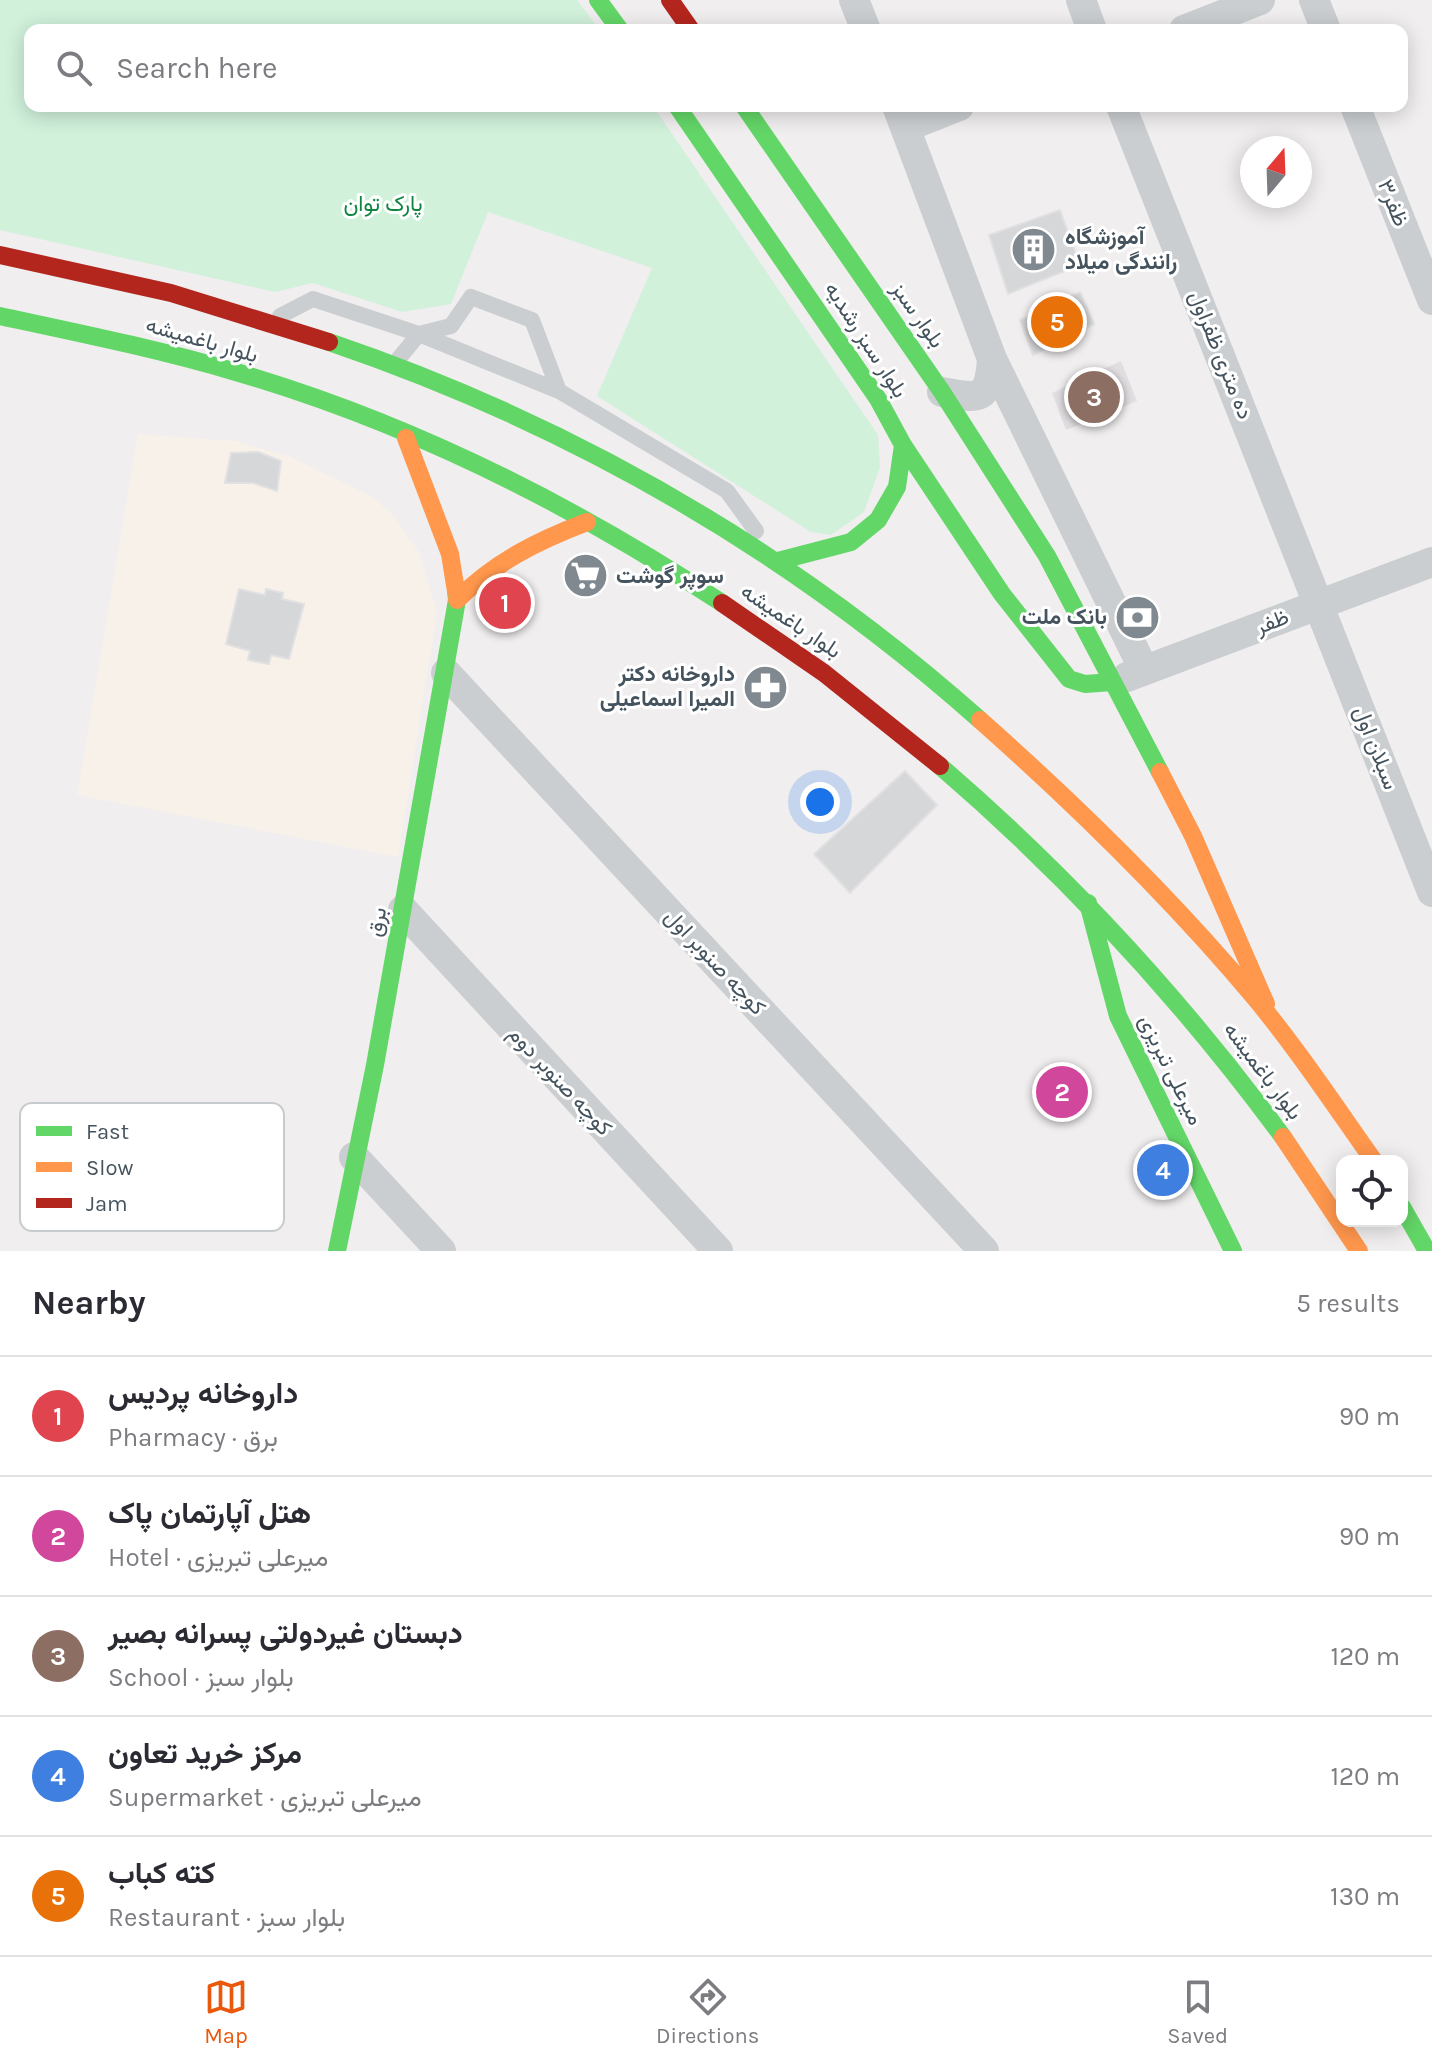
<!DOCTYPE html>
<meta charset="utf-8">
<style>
:root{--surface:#fff;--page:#f7f7f7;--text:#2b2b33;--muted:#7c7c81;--line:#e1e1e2;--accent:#ea580c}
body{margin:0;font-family:Karla,Vazirmatn,sans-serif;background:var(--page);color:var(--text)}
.controls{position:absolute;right:24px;bottom:24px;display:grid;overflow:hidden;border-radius:16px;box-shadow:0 4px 20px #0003}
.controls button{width:72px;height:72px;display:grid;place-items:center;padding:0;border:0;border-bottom:2px solid var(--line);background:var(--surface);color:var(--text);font:40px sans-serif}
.compass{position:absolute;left:1240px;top:136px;width:72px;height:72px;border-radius:50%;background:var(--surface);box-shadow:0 4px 20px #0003;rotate:19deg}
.you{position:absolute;left:820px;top:802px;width:28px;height:28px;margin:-20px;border:6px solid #fff;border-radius:50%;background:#1a73e8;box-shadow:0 0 0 12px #1a73e833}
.badge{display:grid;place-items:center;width:52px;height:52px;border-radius:50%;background:var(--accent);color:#fff;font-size:26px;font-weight:700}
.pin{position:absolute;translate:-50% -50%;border:4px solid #fff;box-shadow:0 2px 8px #0006}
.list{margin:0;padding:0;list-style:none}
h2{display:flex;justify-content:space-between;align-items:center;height:104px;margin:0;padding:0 32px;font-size:34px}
h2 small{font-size:26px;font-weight:400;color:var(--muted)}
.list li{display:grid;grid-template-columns:52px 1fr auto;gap:24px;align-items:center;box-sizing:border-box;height:120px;padding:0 32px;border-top:2px solid var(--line)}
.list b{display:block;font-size:30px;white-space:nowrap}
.list p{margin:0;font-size:26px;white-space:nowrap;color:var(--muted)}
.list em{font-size:26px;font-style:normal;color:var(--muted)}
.icon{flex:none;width:44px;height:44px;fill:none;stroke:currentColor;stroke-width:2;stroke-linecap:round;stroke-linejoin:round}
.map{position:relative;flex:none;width:1432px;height:1251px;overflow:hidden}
.search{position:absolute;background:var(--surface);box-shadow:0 4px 20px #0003;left:24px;right:24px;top:24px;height:88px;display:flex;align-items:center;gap:20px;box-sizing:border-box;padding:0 28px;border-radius:16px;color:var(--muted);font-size:30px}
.sheet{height:704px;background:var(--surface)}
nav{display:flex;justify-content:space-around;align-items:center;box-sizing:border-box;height:112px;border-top:2px solid var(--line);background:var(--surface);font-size:22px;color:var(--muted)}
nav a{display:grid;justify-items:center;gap:4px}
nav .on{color:var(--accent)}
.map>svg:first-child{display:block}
.commercial{fill:#f8f1e9}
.education{fill:#e1dfe1}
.green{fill:#d1f1db}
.building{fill:#d6d7d9;stroke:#e1e0e2;stroke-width:2}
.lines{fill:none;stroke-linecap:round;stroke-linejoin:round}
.lane{stroke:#caced0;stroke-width:16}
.street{stroke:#caced0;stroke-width:30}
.fast{stroke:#63d668;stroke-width:18}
.slow{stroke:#ff974d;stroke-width:18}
.jam{stroke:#b3261e;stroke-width:18}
.labels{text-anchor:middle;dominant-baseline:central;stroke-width:6;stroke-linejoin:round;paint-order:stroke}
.street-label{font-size:22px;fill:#44535d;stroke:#fff}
.park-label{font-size:22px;fill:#0e8541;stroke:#fff}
.poi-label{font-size:22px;font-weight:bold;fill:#44535d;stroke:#fff;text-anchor:start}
.key{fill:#fff;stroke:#c7cbce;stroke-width:2}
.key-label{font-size:22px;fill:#44535d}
</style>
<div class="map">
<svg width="1432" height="1251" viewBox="0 0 1432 1251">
<rect width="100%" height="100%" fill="#f0eeef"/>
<!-- commercial -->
<path class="commercial" d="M138,434l98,7 55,16 80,39 21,18 27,38 18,59 -39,246 -321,-62z"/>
<!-- education -->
<path class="education" d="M1121,361l16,40 -71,29 -14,-37z"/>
<!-- green -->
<path class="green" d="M0,0h577l23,30h-570v76h623l225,329 2,32 -16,45 -33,23 -20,-3 -214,-136 55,-128 -164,-56 -37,92 -49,8 -89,-29 -38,9 -275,-62z"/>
<!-- building -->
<path class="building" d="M1060,210l20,55 -72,29 -19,-59z
M1080,292l14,32 -61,31 -13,-35z
M258,452l23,9 -4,30 -24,-8h-28l6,-30z
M239,589l26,6 1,-6 17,4 -1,6 22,5 -15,55 -18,-4 -2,9 -21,-4 2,-9 -24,-7z
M905,771l32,34 -87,88 -36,-39z"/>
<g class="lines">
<!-- lane -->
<path class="lane" d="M280,316l33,-17 106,35 140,57 168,100 29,40
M395,363l24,-29 32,-8 20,-29 61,23 27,71"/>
<!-- street -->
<path class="street" d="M854,0l12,30
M1081,0l11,30
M1314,0l12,30
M1184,30l76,-30
M897,106l95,253 152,311
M1121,106l311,786
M1355,106l77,194
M906,127l53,-21
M942,392c38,7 47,9 50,-33
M446,673l538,578
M1127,677l305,-115
M403,910l315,341
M354,1157l87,94"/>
<!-- fast -->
<path class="fast" d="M598,0l22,30
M677,106l201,293 25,46 -6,42 -19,33 -27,22 -73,19
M744,106l198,286 105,164 113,216
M0,316c79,17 158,33 236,56 171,50 337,133 486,231
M329,342c241,82 461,209 651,378
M903,445l99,149 67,85 16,5 27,-2
M940,766c129,111 242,234 343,371
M1088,903l30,113 115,235
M1402,1207l25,44
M337,1251l38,-186 82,-465 -1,-9"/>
<!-- slow -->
<path class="slow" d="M406,438l44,116 6,37
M457,600c38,-38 80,-59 130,-78
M980,720c97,86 192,179 275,278 43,52 80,108 119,163
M1160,772l33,64 73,168
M1283,1137l76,114"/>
<!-- jam -->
<path class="jam" d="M670,0l21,30
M0,255l171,38 158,49
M722,603l102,70 116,93"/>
</g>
<!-- icons -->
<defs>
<symbol id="building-disc" viewBox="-11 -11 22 22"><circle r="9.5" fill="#808990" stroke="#fff"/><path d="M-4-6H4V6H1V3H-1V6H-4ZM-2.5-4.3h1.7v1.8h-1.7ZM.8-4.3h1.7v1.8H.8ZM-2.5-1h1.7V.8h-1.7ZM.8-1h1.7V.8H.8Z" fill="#fff"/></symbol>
<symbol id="supermarket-disc" viewBox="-11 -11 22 22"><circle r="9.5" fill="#808990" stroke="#fff"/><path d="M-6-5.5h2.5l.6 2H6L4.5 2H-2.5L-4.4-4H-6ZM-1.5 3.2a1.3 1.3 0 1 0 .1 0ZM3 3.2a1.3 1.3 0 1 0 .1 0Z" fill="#fff"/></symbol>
<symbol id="bank-disc" viewBox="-11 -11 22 22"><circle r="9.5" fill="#808990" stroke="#fff"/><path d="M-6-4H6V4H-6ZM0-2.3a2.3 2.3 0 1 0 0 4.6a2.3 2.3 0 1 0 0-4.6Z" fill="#fff"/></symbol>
<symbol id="pharmacy-disc" viewBox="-11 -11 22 22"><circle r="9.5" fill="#808990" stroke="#fff"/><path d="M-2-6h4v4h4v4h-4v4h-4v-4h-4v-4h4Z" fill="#fff"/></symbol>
</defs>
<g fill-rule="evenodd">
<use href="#building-disc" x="1008" y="224" width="51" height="51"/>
<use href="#supermarket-disc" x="560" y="550" width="51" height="51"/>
<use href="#bank-disc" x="1112" y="592" width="51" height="51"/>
<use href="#pharmacy-disc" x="740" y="662" width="51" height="51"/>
</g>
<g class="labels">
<!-- street labels -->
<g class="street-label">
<text transform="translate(1393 203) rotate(68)">ظفر۳</text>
<text transform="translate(918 315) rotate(55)">بلوار سبز</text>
<text transform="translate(202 340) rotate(16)">بلوار باغمیشه</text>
<text transform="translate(866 340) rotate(57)">بلوار سبز رشدیه</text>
<text transform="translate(1221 355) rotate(68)">ده متری ظفراول</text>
<text transform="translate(791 621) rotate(34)">بلوار باغمیشه</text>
<text transform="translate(1272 622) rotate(-21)">ظفر</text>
<text transform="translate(1376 748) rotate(69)">سبلان اول</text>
<text transform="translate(377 922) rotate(-80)">برق</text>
<text transform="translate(715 962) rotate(47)">کوچه صنوبر اول</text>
<text transform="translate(1171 1070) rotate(64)">میرعلی تبریزی</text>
<text transform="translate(1263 1071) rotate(53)">بلوار باغمیشه</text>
<text transform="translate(560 1081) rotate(47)">کوچه صنوبر دوم</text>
</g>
<!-- park labels -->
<g class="park-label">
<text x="383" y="204">پارک توان</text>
</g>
<!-- poi labels -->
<g class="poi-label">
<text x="1065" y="237">آموزشگاه<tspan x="1065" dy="25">رانندگی میلاد</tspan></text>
<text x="616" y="576">سوپر گوشت</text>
<text x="1107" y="617" text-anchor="end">بانک ملت</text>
<text x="735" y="674" text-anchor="end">داروخانه دکتر<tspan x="735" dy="25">المیرا اسماعیلی</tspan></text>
</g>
</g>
<!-- legend -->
<rect x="20" y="1103" width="264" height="128" rx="12" class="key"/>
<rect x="36" y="1126" width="36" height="10" fill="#63d668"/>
<rect x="36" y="1162" width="36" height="10" fill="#ff974d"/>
<rect x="36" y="1198" width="36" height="10" fill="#b3261e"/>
<g class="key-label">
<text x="86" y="1139">Fast</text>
<text x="86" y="1175">Slow</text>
<text x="86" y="1211">Jam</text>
</g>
</svg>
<div class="controls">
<button><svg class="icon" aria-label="locate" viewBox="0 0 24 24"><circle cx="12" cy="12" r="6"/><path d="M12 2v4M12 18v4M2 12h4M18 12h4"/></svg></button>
</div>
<svg class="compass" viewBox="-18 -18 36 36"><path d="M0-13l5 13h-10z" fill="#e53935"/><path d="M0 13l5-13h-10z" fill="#7c7c81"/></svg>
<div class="you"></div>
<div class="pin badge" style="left:505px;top:603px;background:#e0444e">1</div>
<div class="pin badge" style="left:1062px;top:1092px;background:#d1479c">2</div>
<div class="pin badge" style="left:1094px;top:397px;background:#8d6e63">3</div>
<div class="pin badge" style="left:1163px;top:1170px;background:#3f7fe0">4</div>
<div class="pin badge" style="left:1057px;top:322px;background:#e8710a">5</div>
<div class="search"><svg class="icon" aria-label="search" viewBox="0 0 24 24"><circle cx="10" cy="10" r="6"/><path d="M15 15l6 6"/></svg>Search here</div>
</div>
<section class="sheet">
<h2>Nearby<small>5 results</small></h2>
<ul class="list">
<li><span class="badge" style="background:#e0444e">1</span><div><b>داروخانه پردیس</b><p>Pharmacy · برق</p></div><em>90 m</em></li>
<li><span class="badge" style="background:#d1479c">2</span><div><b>هتل آپارتمان پاک</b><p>Hotel · میرعلی تبریزی</p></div><em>90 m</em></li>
<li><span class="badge" style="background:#8d6e63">3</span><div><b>دبستان غیردولتی پسرانه بصیر</b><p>School · بلوار سبز</p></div><em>120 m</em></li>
<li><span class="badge" style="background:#3f7fe0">4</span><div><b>مرکز خرید تعاون</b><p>Supermarket · میرعلی تبریزی</p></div><em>120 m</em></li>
<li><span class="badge" style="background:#e8710a">5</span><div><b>کته کباب</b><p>Restaurant · بلوار سبز</p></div><em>130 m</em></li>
</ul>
</section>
<nav>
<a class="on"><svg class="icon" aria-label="map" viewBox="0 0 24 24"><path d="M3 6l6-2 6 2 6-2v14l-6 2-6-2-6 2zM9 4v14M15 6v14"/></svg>Map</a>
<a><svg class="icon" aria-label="directions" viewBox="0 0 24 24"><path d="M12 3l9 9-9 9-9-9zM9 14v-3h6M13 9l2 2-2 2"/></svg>Directions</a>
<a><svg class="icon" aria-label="saved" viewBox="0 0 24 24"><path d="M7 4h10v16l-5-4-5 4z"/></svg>Saved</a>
</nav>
